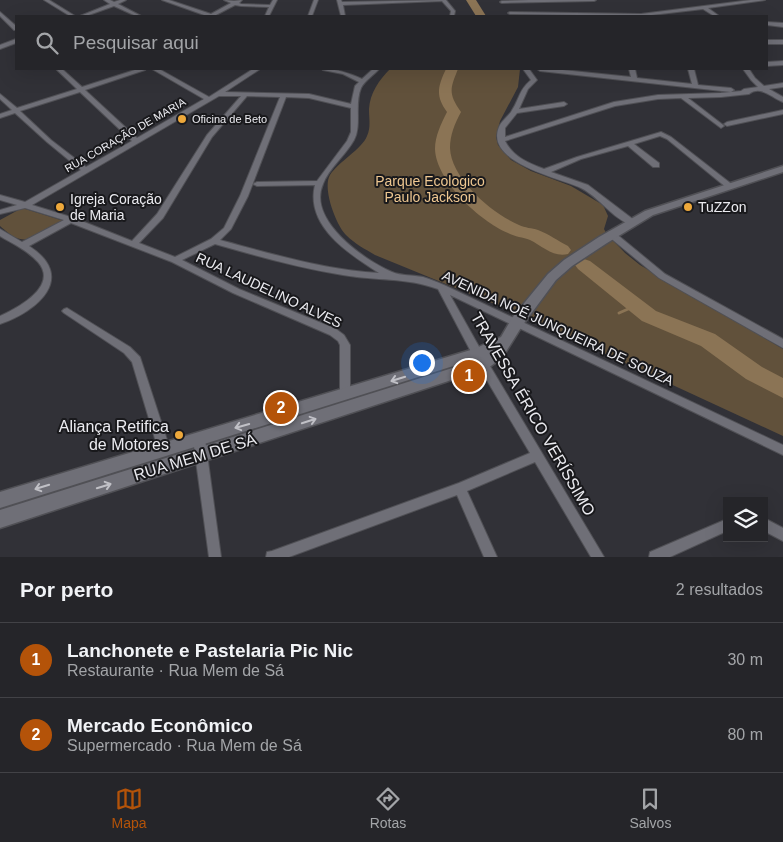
<!DOCTYPE html>
<html lang="pt">
<meta charset="utf-8">
<style>
:root{--surface:#252529;--page:#2d2d31;--text:#f1f3f6;--muted:#a3a5a8;--line:#424246;--accent:#b45309}
body{margin:0;font-family:Arial,sans-serif;background:var(--page);color:var(--text)}
.controls{position:absolute;right:15px;bottom:15px;display:grid;overflow:hidden;border-radius:0px;box-shadow:0 5px 20px #0002}
.controls button{width:45px;height:45px;display:grid;place-items:center;padding:0;border:0;border-bottom:1px solid var(--line);background:var(--surface);color:var(--text);font:25px sans-serif}
.you{position:absolute;left:421px;top:362px;width:18px;height:18px;margin:-12px;border:4px solid #fff;border-radius:50%;background:#1a73e8;box-shadow:0 0 0 8px #1a73e833}
.badge{display:grid;place-items:center;width:32px;height:32px;border-radius:50%;background:var(--accent);color:#fff;font-size:16px;font-weight:700}
.pin{position:absolute;translate:-50% -50%;border:2px solid #fff;box-shadow:0 1px 5px #0006}
.list{margin:0;padding:0;list-style:none}
h2{display:flex;justify-content:space-between;align-items:center;height:65px;margin:0;padding:0 20px;font-size:21px}
h2 small{font-size:16px;font-weight:400;color:var(--muted)}
.list li{display:grid;grid-template-columns:32px 1fr auto;gap:15px;align-items:center;box-sizing:border-box;height:75px;padding:0 20px;border-top:1px solid var(--line)}
.list b{display:block;font-size:19px;white-space:nowrap}
.list p{margin:0;font-size:16px;white-space:nowrap;color:var(--muted)}
.list em{font-size:16px;font-style:normal;color:var(--muted)}
.icon{flex:none;width:28px;height:28px;fill:none;stroke:currentColor;stroke-width:2;stroke-linecap:round;stroke-linejoin:round}
.map{position:relative;flex:none;width:783px;height:557px;overflow:hidden}
.search{position:absolute;background:var(--surface);box-shadow:0 5px 20px #0002;left:15px;right:15px;top:15px;height:55px;display:flex;align-items:center;gap:12px;box-sizing:border-box;padding:0 18px;border-radius:0px;color:var(--muted);font-size:19px}
.sheet{height:215px;background:var(--surface)}
nav{display:flex;justify-content:space-around;align-items:center;box-sizing:border-box;height:70px;border-top:1px solid var(--line);background:var(--surface);font-size:14px;color:var(--muted)}
nav a{display:grid;justify-items:center;gap:2px}
nav .on{color:var(--accent)}
.map>svg:first-child{display:block}
.green{fill:#61513b}
.lines{fill:none;stroke-linecap:round;stroke-linejoin:round}
.stream{stroke:#8b7455;stroke-width:3}
.river{fill:#8b7455;fill-rule:evenodd}
.street-casing{stroke:#505055;stroke-width:2}
.secondary-casing{stroke:#505055;stroke-width:3}
.street{fill:#6f6f77;fill-rule:evenodd}
.secondary{fill:#6f6f77;fill-rule:evenodd}
.oneway{stroke:#c0c0c6}
.poi-dot{fill:#eda83b;stroke:#19191c;stroke-width:2}
.labels{text-anchor:middle;dominant-baseline:central;stroke-width:4;stroke-linejoin:round;paint-order:stroke}
.far-poi-label{font-size:11px;fill:#ebebf0;stroke:#19191c;text-anchor:start}
.far-street-label{font-size:11px;fill:#ebebf0;stroke:#19191c}
.park-label{font-size:14px;fill:#eec791;stroke:#19191c}
.poi-label{font-size:14px;fill:#ebebf0;stroke:#19191c;text-anchor:start}
.street-label{font-size:14px;fill:#ebebf0;stroke:#19191c}
.near-street-label{font-size:16px;fill:#ebebf0;stroke:#19191c}
.near-poi-label{font-size:16px;fill:#ebebf0;stroke:#19191c;text-anchor:end}
</style>
<div class="map">
<svg width="783" height="557" viewBox="0 0 783 557">
<rect width="100%" height="100%" fill="#313137"/>
<!-- green -->
<path class="green" d="M390,69h130l-2,18 -18,34 -4,16 2,8 13,15 20,11 40,15 32,19 5,11 -4,13 2,4 19,20 15,12 143,84v87l-266,-123 -142,-58c-10,-6 -20,-11 -29,-20 -10,-10 -24,-47 -16,-60 8,-13 32,-26 37,-39 4,-9 2,-17 2,-27 1,-16 10,-29 21,-40z
M22,208l42,13c-11,6 -31,21 -44,18 -7,-1 -14,-8 -20,-13v-6z"/>
<g class="lines">
<!-- stream -->
<path class="stream" d="M619,313l16,-7"/>
<!-- river -->
<path class="river" d="M466,0h10l10,16h-10z
M446,69h12c-8,20 -10,24 3,43 -6,11 -11,23 -11,36 1,31 43,66 69,77 6,3 13,3 19,5 11,4 20,11 30,16l3,4 -3,4c-14,4 -26,-8 -38,-14 -7,-3 -15,-3 -22,-7 -28,-12 -72,-52 -73,-84 0,-13 6,-25 12,-37 -12,-16 -9,-26 -1,-43z
M584,259l6,2 66,50 59,23 47,33 21,11v20l-37,-19 -45,-33 -59,-25 -64,-52 -3,-4 3,-4z"/>
<defs>
<path id="street" d="M44,0h5l26,16h-5z
M104,0h6l4,2 6,-2h6l-8,4 23,12h-5l-22,-10 -28,10h-6l30,-12z
M162,0h7l42,14 20,-11 -7,-3 10,1 8,-1 -3,3 2,1 29,1 3,-5h4l-8,16h-4l4,-9 -28,-1 -6,-1 -21,11h-7z
M314,0h4l-6,16h-4z
M337,0h4l1,2 104,-2 9,11 -1,5h-4l1,-5 -9,-10 -99,4 2,11h-4z
M529,0h67l-2,1 -92,2 -2,-1 2,-1z
M751,0h14l-57,8 11,8h-5l-11,-7 -60,7 -133,-2 -2,-1 2,-1 131,2z
M0,12l16,14v4h-2l-14,-14z
M767,22l16,1v4l-16,-2z
M16,39v4l-16,6v-4z
M767,40h16v4h-16z
M783,61v4l-16,1v-4z
M56,69h6l20,18 56,-18h8l-1,1 -60,20 52,48 67,-39 -52,-30h7l50,28 44,-28h7l-35,23 84,2 42,10 4,-18 4,-4 -16,-8 -20,-4 -1,-1c15,0 27,4 40,10l11,-10h6c-5,6 -15,12 -18,19 -7,17 1,37 -7,52 -8,15 -26,29 -31,44 -16,36 41,76 69,88 9,4 21,3 31,5 7,2 14,5 21,8l339,160v10l-333,-160 37,66 117,196h-13l-56,-95 -68,29 30,66h-13l-27,-62 -168,62h-23l1,-5 5,-1 187,-68 71,-30 -51,-86 -41,-78c-33,-12 -62,-8 -95,-14 -44,-7 -86,-19 -128,-31l-33,16 57,29 97,40 8,6 6,10v50l-1,3 -4,1 -4,-1 -1,-3v-50l-2,-4 -8,-6 -97,-42 -61,-31 -101,-39 -42,23c48,31 9,65 -29,78v-8c18,-8 59,-30 38,-54 -11,-12 -25,-18 -38,-26v-7l22,13 42,-22 -39,-12 -25,6v-4l17,-5 -17,-5v-5l25,7 56,-32 -34,-28 -32,-29 -15,5v-4l12,-4 -12,-11v-5l17,14 60,-19zM80,92l52,49 -46,26 -35,-27 -31,-29zM219,96h22l-34,39 -50,79 -25,27 -58,-23 -42,-13zM247,96l33,1 -40,99 -16,32 -13,11 -36,18 -36,-14 24,-25 49,-81zM286,97l23,1 42,10v24l-4,9 -30,40 -60,1 -4,2 4,2 58,-1c-10,41 34,69 64,88 -54,-3 -107,-19 -159,-33l11,-11 17,-33z
M523,69h6l8,11 -9,9 -9,20 45,-7 3,2 -3,2 -47,7 -12,15v9l109,-35 44,-7 63,-2 20,-2 3,-2 14,-2 -7,-7 -8,-11h6l6,9 9,8 19,-3v4l-14,2 14,8v5c-12,-5 -23,-17 -34,-8l-28,3 -33,1 35,27 1,1 -3,2 -40,-30 -23,1 -43,7 -110,35c8,16 23,22 39,28l33,-12 84,-25 10,5 63,49 -1,2h-6l-60,-49 -7,-3 -26,8 25,19v4h-6l-25,-21 -47,13 -30,13 37,13 46,35 1,2 -1,2 -3,1c-19,-7 -32,-28 -50,-37 -20,-10 -97,-25 -82,-61 2,-5 8,-10 12,-15 9,-13 7,-21 20,-32z
M537,69h16l78,8 -2,-8h6l2,9 55,6 -4,-15h6l4,16 33,3 3,2 -3,2 -191,-21z
M783,110v4l-56,12 -3,-2 3,-2z
M611,231l3,1 51,42 118,65v9l-124,-70 -51,-42 -1,-2 1,-2z
M67,308l63,39 10,10 30,92 -2,4 -4,1 -4,-1 -2,-4 -26,-87 -8,-9 -60,-40 -2,-2 2,-2z
M199,434l4,1 2,4 16,118h-12l-16,-118 2,-4z
M764,518l19,10v13l-19,-10z
M727,519v12l-57,26h-21l1,-5z"/>
<path id="secondary" d="M783,166v6l-130,43 -46,28 -35,23 -16,14 -34,46 -20,32 -14,10 -488,160v-18l478,-150 4,-3 -482,151v-16l474,-143 27,-12 11,-19 36,-44 16,-14 35,-23 46,-26z"/>
</defs>
<!-- street casing -->
<use href="#street" class="street-casing"/>
<!-- secondary casing -->
<use href="#secondary" class="secondary-casing"/>
<!-- street -->
<use href="#street" class="street"/>
<!-- secondary -->
<use href="#secondary" class="secondary"/>
</g>
<!-- one-way arrows -->
<defs><path id="oneway-shaft" d="M-6 0H5M1.5-3L5.5 0L1.5 3" fill="none" stroke-width="1.6" stroke-linecap="round" stroke-linejoin="round" transform="scale(1.25)"/></defs>
<g class="oneway">
<use href="#oneway-shaft" transform="translate(398 379) rotate(163)"/>
<use href="#oneway-shaft" transform="translate(309 421) rotate(-18)"/>
<use href="#oneway-shaft" transform="translate(242 426) rotate(164)"/>
<use href="#oneway-shaft" transform="translate(104 486) rotate(-17)"/>
<use href="#oneway-shaft" transform="translate(42 487) rotate(163)"/>
</g>
<!-- markers -->
<g class="poi-dot">
<circle cx="182" cy="119" r="5"/>
<circle cx="60" cy="207" r="5"/>
<circle cx="688" cy="207" r="5"/>
<circle cx="179" cy="435" r="5"/>
</g>
<g class="labels">
<!-- far-poi labels -->
<g class="far-poi-label">
<text x="192" y="119">Oficina de Beto</text>
</g>
<!-- far-street labels -->
<g class="far-street-label">
<text transform="translate(125 135) rotate(-30)">RUA CORAÇÃO DE MARIA</text>
</g>
<!-- park labels -->
<g class="park-label">
<text x="430" y="181">Parque Ecologico<tspan x="430" dy="16">Paulo Jackson</tspan></text>
</g>
<!-- poi labels -->
<g class="poi-label">
<text x="70" y="199">Igreja Coração<tspan x="70" dy="16">de Maria</tspan></text>
<text x="698" y="207">TuZZon</text>
</g>
<!-- street labels -->
<g class="street-label">
<text transform="translate(269 290) rotate(25)">RUA LAUDELINO ALVES</text>
<text transform="translate(558 328) rotate(25)">AVENIDA NOÉ JUNQUEIRA DE SOUZA</text>
</g>
<!-- near-street labels -->
<g class="near-street-label">
<text transform="translate(533 414) rotate(60)">TRAVESSA ÉRICO VERÍSSIMO</text>
<text transform="translate(195 457) rotate(-17)">RUA MEM DE SÁ</text>
</g>
<!-- near-poi labels -->
<g class="near-poi-label">
<text x="169" y="426">Aliança Retifica<tspan x="169" dy="18">de Motores</tspan></text>
</g>
</g>
</svg>
<div class="controls">
<button><svg class="icon" aria-label="layers" viewBox="0 0 24 24"><path d="M12 4l9 5-9 5-9-5zM3 14l9 5 9-5"/></svg></button>
</div>
<div class="you"></div>
<div class="pin badge" style="left:469px;top:376px">1</div>
<div class="pin badge" style="left:281px;top:408px">2</div>
<div class="search"><svg class="icon" aria-label="search" viewBox="0 0 24 24"><circle cx="10" cy="10" r="6"/><path d="M15 15l6 6"/></svg>Pesquisar aqui</div>
</div>
<section class="sheet">
<h2>Por perto<small>2 resultados</small></h2>
<ul class="list">
<li><span class="badge">1</span><div><b>Lanchonete e Pastelaria Pic Nic</b><p>Restaurante · Rua Mem de Sá</p></div><em>30 m</em></li>
<li><span class="badge">2</span><div><b>Mercado Econômico</b><p>Supermercado · Rua Mem de Sá</p></div><em>80 m</em></li>
</ul>
</section>
<nav>
<a class="on"><svg class="icon" aria-label="map" viewBox="0 0 24 24"><path d="M3 6l6-2 6 2 6-2v14l-6 2-6-2-6 2zM9 4v14M15 6v14"/></svg>Mapa</a>
<a><svg class="icon" aria-label="directions" viewBox="0 0 24 24"><path d="M12 3l9 9-9 9-9-9zM9 14v-3h6M13 9l2 2-2 2"/></svg>Rotas</a>
<a><svg class="icon" aria-label="saved" viewBox="0 0 24 24"><path d="M7 4h10v16l-5-4-5 4z"/></svg>Salvos</a>
</nav>
